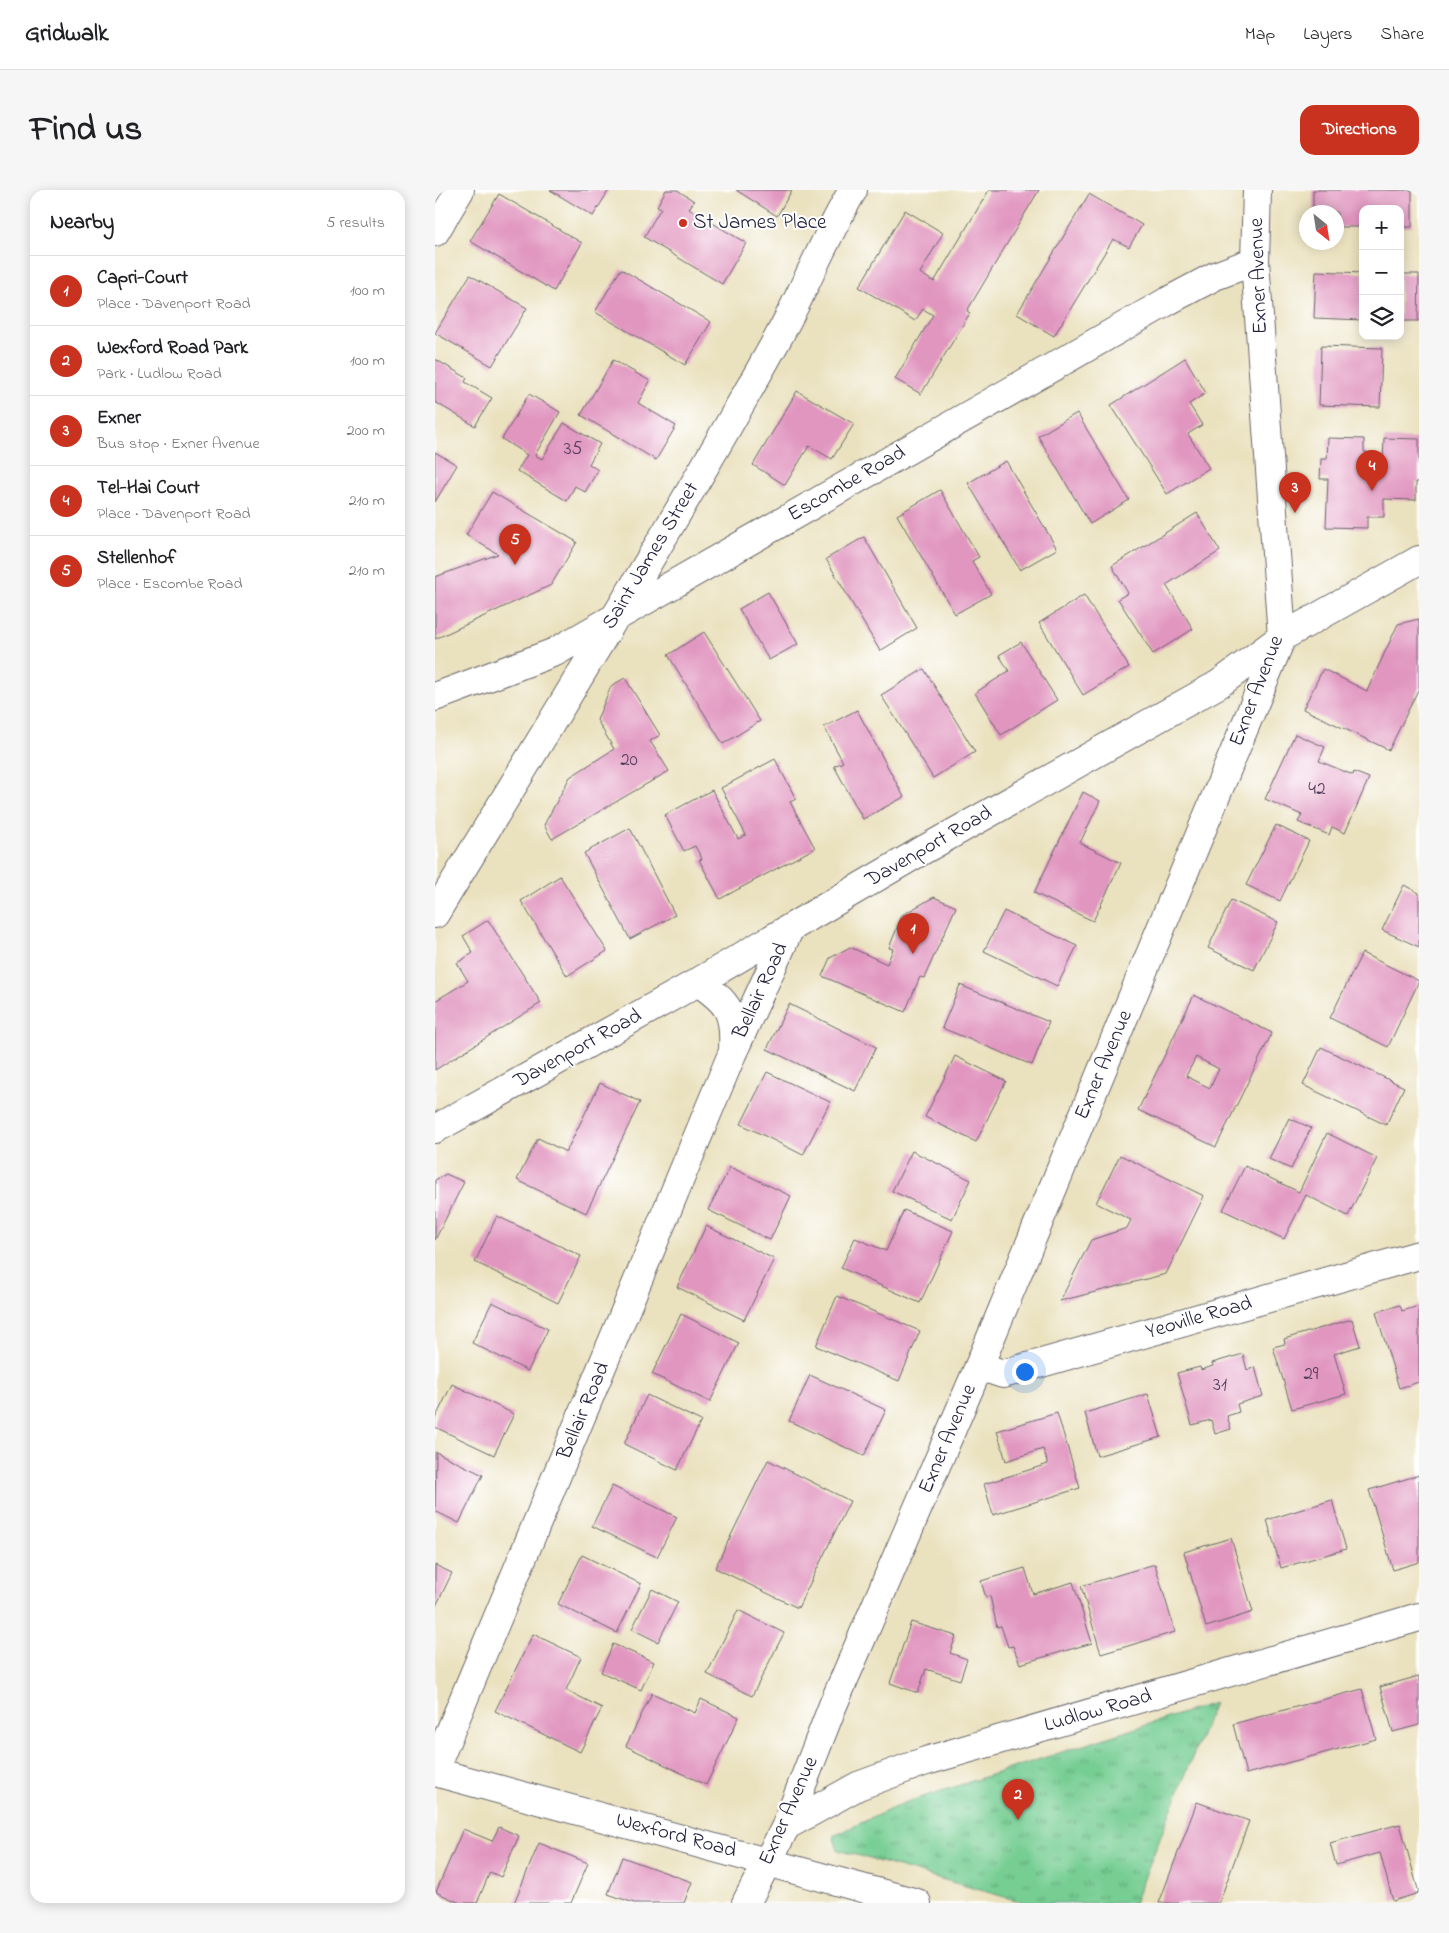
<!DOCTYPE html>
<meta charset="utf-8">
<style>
:root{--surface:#fff;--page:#f6f6f6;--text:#202124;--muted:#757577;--line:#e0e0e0;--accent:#c8321e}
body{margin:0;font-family:"Indie Flower",sans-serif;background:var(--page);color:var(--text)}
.controls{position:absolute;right:15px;top:15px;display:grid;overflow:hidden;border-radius:10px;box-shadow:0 2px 12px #0003}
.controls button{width:45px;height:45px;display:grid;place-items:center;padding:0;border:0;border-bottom:1px solid var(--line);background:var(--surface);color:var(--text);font:25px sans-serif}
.compass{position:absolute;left:864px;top:15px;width:45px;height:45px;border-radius:50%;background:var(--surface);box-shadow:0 2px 12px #0003;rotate:150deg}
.you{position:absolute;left:589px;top:1181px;width:18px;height:18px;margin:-12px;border:4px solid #fff;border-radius:50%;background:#1a73e8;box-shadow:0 0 0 8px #1a73e833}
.badge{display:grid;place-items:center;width:32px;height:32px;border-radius:50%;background:var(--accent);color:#fff;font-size:16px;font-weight:700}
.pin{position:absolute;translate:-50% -41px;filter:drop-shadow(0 1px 2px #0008)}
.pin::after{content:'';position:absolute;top:26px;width:18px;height:15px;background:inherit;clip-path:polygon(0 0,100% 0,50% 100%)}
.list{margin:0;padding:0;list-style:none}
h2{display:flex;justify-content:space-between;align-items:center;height:65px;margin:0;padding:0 20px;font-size:21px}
h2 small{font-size:16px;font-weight:400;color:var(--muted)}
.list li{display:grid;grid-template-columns:32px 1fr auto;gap:15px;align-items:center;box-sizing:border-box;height:70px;padding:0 20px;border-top:1px solid var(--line)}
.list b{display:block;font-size:19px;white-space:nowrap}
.list p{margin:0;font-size:16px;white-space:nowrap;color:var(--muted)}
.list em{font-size:16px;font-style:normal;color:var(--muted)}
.icon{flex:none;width:28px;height:28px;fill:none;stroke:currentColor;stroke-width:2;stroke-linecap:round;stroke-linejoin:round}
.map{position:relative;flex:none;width:984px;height:1713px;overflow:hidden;border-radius:15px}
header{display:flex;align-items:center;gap:30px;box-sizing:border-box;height:70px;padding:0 25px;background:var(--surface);border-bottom:1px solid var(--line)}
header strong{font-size:24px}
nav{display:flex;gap:28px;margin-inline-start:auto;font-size:18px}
.intro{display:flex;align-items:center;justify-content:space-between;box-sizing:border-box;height:120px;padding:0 30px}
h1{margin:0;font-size:35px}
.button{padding:12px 22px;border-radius:15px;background:var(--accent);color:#fff;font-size:18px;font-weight:700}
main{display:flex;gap:30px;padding:0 30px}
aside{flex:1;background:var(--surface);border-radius:15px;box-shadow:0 2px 12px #0003}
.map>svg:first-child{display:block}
.park{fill:url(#park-tufts);stroke:#4c7867}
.building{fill:#e196c0;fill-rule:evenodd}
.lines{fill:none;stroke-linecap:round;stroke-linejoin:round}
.minor-casing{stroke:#686569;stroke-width:30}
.minor{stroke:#fff;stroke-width:28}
.poi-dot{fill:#c8321e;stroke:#fff;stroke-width:2}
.labels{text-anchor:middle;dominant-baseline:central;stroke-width:4;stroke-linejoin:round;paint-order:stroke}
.number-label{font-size:19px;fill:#523f5c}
.poi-label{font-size:21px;fill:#22223b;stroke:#fff;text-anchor:start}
.street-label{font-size:21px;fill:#22223b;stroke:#fff}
</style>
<header>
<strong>Gridwalk</strong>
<nav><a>Map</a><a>Layers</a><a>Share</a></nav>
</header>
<div class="intro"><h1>Find us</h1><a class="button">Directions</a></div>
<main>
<aside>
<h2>Nearby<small>5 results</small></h2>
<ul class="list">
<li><span class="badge">1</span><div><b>Capri-Court</b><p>Place · Davenport Road</p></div><em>100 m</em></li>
<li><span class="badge">2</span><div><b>Wexford Road Park</b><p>Park · Ludlow Road</p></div><em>100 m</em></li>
<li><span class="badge">3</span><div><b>Exner</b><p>Bus stop · Exner Avenue</p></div><em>200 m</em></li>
<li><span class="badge">4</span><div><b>Tel-Hai Court</b><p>Place · Davenport Road</p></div><em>210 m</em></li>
<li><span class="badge">5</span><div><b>Stellenhof</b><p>Place · Escombe Road</p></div><em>210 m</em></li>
</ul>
</aside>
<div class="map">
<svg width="984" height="1713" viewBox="0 0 984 1713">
<defs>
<pattern id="park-tufts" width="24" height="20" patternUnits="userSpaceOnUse" patternTransform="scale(1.25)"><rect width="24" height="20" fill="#76ce93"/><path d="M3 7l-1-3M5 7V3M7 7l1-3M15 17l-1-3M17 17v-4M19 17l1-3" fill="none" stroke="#60a779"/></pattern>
</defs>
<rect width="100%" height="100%" fill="#fff"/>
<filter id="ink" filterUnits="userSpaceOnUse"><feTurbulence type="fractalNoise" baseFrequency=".02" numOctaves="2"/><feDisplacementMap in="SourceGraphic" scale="10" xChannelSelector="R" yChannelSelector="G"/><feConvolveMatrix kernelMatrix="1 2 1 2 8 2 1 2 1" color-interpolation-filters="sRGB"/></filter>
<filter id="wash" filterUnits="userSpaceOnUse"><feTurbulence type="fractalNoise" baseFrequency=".0096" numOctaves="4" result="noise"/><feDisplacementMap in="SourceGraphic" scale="20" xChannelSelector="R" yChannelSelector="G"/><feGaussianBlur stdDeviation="1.12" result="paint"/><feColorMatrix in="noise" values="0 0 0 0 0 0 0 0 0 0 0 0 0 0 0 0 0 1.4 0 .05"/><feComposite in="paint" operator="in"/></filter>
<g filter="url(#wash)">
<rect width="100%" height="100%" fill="#eae1be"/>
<!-- park -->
<path class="park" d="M779,1513l-80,200h-108l-188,-53 -5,-14 71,-33z"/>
<g id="blocks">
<!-- building -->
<path class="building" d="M115,0h59l-16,26z
M231,0h11l17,11 -5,8 57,34 -24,41 -78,-47 17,-29 -4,-2z
M301,0h56l-15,26z
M554,0h50l-72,121 3,2 -49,81 -26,-15 38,-64 -10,-6 -8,12 -56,-34 46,-77 38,23 -23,40 14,9z
M878,0h99v37h-12v-18h-37v18h-26v-15h-24z
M64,4l83,49 -28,48 -84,-50z
M654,4l53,31 -13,22 -16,-8 -59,97 -37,-22z
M186,79l90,53 -26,43 -90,-53z
M881,81l47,2v47l-49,-2z
M965,84h19l-1,47h-18z
M35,85l57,33 -35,58 -57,-33z
M886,156l61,2 -2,59 -61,-2z
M750,168l21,35 -17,11 13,21 -14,9 21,34 -42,26 -56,-89z
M0,169l32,19 -2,4 27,16 -17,28 -40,-24z
M178,170l37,21 -12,22 38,23 -20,34 -75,-45z
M362,201l57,33 -22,35 -23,-13 -24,39 -32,-20z
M94,204l31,18 -25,43 7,4 22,-36 36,21 -11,20 9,6 -13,22 -10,-6 -8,15 -50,-30 10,-16 -25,-16z
M642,223l52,87 -39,24 -52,-88z
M893,248l36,1v13h3l-1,27h12l1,-17h4l1,-24 35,1v43h-3v18l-32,-1v18h-17v11l-41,-1 2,-48h-8l1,-20h6z
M0,262l22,13 -22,37z
M571,271l51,88 -37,21 -52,-87z
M505,300l39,67 -7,4 19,33 -36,20 -58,-99z
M57,302l85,50 -26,43 -116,54v-62l63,-23 -32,-19z
M762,323l23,38 -54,34 27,44 -40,25 -35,-55 10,-6 -16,-27z
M429,347l53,91 -37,23 -54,-92z
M333,402l30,52 -29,16 -30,-51z
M649,405l45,72 -46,28 -44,-72z
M984,429v69l-30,62 -86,-41 20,-40 44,22 31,-67z
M269,442l56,89 -37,23 -55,-89z
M586,452l36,58 -56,35 -26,-42 34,-22 -10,-16z
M489,479l51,83 -42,26 -52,-83z
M190,488l35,57 -10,6 19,30 -117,68 -8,-14 26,-48 44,-28 -17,-29 14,-34z
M422,520l47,87 -41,22 -29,-53 9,-4 -19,-35z
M860,544l30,13 -6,14 34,14 1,-3 15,6 -24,55 -13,-6 -3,8 -31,-13 4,-7 -37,-16z
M340,569l21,40 -6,3 25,46 -95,51 -21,-39 3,-1 -7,-13 -11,5 -19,-36 47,-25 26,49 8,-4 -25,-47z
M648,602l17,9 -20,42 41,20 -28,58 -59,-28z
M841,635l33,16 -29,60 -34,-16z
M195,638l45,87 -45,24 -46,-86z
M125,686l47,75 -40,25 -46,-75z
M969,695l15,8v54l-37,-17z
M499,707l22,10 -32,71 -4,-1 -15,35 -83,-36 8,-18 20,-11 37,17 6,-15 -4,-1 13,-33z
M796,710l47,22 -24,48 -46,-22z
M569,721l73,35 -20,40 -73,-35z
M53,730l53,83 -106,67v-69l33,-20 -11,-18 16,-10 -10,-17z
M927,763l57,28 -31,66 -58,-29z
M525,795l89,37 -17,43 -90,-37z
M759,805l78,38 -56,114 -78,-37zM761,867l23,12 -9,19 -24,-12z
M354,814l87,43 -21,44 -88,-42z
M886,857l83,40 -18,38 -83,-40z
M520,866l51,25 -30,61 -51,-25z
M332,882l63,30 -27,53 -62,-31z
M165,893l40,19 -54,111 -69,-33 21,-42 28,14z
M854,928l22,10 -20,41 -22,-10z
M892,943l50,25 -29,58 -42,-21 -22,44 -61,-29 22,-44 54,26z
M477,961l59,29 -19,39 -60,-28z
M685,965l84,41 -38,78 -106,27 31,-61 36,-12 4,-8 -35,-17z
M295,977l61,29 -21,44 -62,-30z
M11,984l18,8 -29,58v-60z
M469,1020l49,21 -33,72 -79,-35 14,-30 31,13z
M62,1026l84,40 -23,47 -83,-41z
M271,1036l68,33 -30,61 -67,-33z
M402,1106l83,35 -21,50 -83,-35z
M57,1112l56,27 -20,42 -56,-28z
M965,1115l2,6 17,-5v76l-20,6 -23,-76z
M246,1124l58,29 -29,59 -58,-28z
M917,1129l8,27 -26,8 12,40 -54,15 -19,-62 12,-3 -1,-5z
M808,1164l4,16 8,-3 8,29 -26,8 2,8 -12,4 4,13 -16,5 -4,-14 -19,5 -15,-52 23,-6 1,3 12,-4 -1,-3z
M375,1185l76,35 -22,46 -75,-35z
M17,1194l62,30 -20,41 -59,-28v-8z
M713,1204l13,43 -64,19 -12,-43z
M212,1205l54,26 -24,49 -53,-26z
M622,1223l23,75 -87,27 -9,-31 64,-20 -5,-15 -37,12 -9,-30z
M1,1262l47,23 -24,48 -24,-12z
M333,1270l82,41 -52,107 -83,-40z
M984,1285v87l-26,8 -24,-80z
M177,1296l65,31 -20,40 -65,-31z
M897,1310l14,49 -65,19 -14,-48z
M796,1348l22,74 -47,15 -22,-75z
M147,1365l59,29 -24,49 -59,-29z
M720,1374l20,68 -74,22 -20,-68z
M0,1375l17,8 -17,35z
M590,1378l8,26 40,-12 19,61 -72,21 -7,-18 -5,1 -7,-21 -4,1 -7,-31 -4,2 -5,-17z
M217,1399l26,13 -20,40 -26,-13z
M303,1420l46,23 -32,63 -45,-22z
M476,1432l45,14 -6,17 17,6 -7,21 -34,-11 -8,24 -28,-10z
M98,1444l48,23 -15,33 36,18 -22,44 -85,-41z
M178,1454l41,18 -13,28 -40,-18z
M984,1486v49l-26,7 -13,-45z
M927,1499l14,50 -130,35 -13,-50z
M217,1503l43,20 6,-14 38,18 -33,68 -80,-39z
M762,1612l52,19 -30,82h-60z
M965,1634l19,69 -26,8 -13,-48 -44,12 -6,-22z
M64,1637l20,9 -18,41 -11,-5 -13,31h-17l-24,-11 27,-63 29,12z
M104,1653l49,20 -17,40h-57z
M187,1667l70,25 -8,21h-50l-26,-9z"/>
</g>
</g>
<g filter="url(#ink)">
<use href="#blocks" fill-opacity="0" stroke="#686569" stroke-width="1"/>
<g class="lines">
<defs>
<path id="minor" d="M0,42l25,-42
M0,507l120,-45 613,-351 47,-25 40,-15
M0,724c116,-192 235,-382 344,-578 26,-48 46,-99 74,-146
M263,792c31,21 37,30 35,68
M0,939l263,-147 220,-129 301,-169 63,-47 137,-77
M544,1176l24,8 416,-119
M0,1578l297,-714 58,-126
M0,1582l482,131
M351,1636l72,-40 68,-25 493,-144
M311,1713l40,-77 47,-121 146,-339 303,-729 -27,-376 2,-71"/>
</defs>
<!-- minor casing -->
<use href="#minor" class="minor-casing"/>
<!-- minor -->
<use href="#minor" class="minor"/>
</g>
</g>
<!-- markers -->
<circle class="poi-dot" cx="248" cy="33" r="5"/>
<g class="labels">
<!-- number labels -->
<g class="number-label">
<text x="138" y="259">35</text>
<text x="194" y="570">20</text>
<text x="882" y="599">42</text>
<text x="876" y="1184">29</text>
<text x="785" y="1195">31</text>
</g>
<!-- poi labels -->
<g class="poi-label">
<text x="258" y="33">St James Place</text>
</g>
<!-- street labels -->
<g class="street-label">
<text transform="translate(824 86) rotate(-92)">Exner Avenue</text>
<text transform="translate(412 294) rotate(-30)">Escombe Road</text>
<text transform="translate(216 366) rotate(-59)">Saint James Street</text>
<text transform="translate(822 501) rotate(-69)">Exner Avenue</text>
<text transform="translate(494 657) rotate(-30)">Davenport Road</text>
<text transform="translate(326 801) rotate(-65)">Bellair Road</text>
<text transform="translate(143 859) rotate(-29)">Davenport Road</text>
<text transform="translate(669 875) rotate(-67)">Exner Avenue</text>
<text transform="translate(764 1128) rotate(-16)">Yeoville Road</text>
<text transform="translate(149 1221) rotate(-67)">Bellair Road</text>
<text transform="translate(513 1249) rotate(-67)">Exner Avenue</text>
<text transform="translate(663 1521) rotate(-16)">Ludlow Road</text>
<text transform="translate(354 1621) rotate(-66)">Exner Avenue</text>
<text transform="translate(241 1646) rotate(15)">Wexford Road</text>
</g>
</g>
</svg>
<div class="controls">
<button>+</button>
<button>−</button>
<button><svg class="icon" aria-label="layers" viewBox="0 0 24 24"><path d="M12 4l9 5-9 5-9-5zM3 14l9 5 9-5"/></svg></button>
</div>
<svg class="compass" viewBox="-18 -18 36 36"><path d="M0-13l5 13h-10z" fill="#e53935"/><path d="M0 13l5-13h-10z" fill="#757577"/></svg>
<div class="you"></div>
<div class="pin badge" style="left:478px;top:764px">1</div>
<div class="pin badge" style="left:583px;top:1630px">2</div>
<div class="pin badge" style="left:860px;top:323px">3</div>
<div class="pin badge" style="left:937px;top:301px">4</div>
<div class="pin badge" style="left:80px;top:375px">5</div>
</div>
</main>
